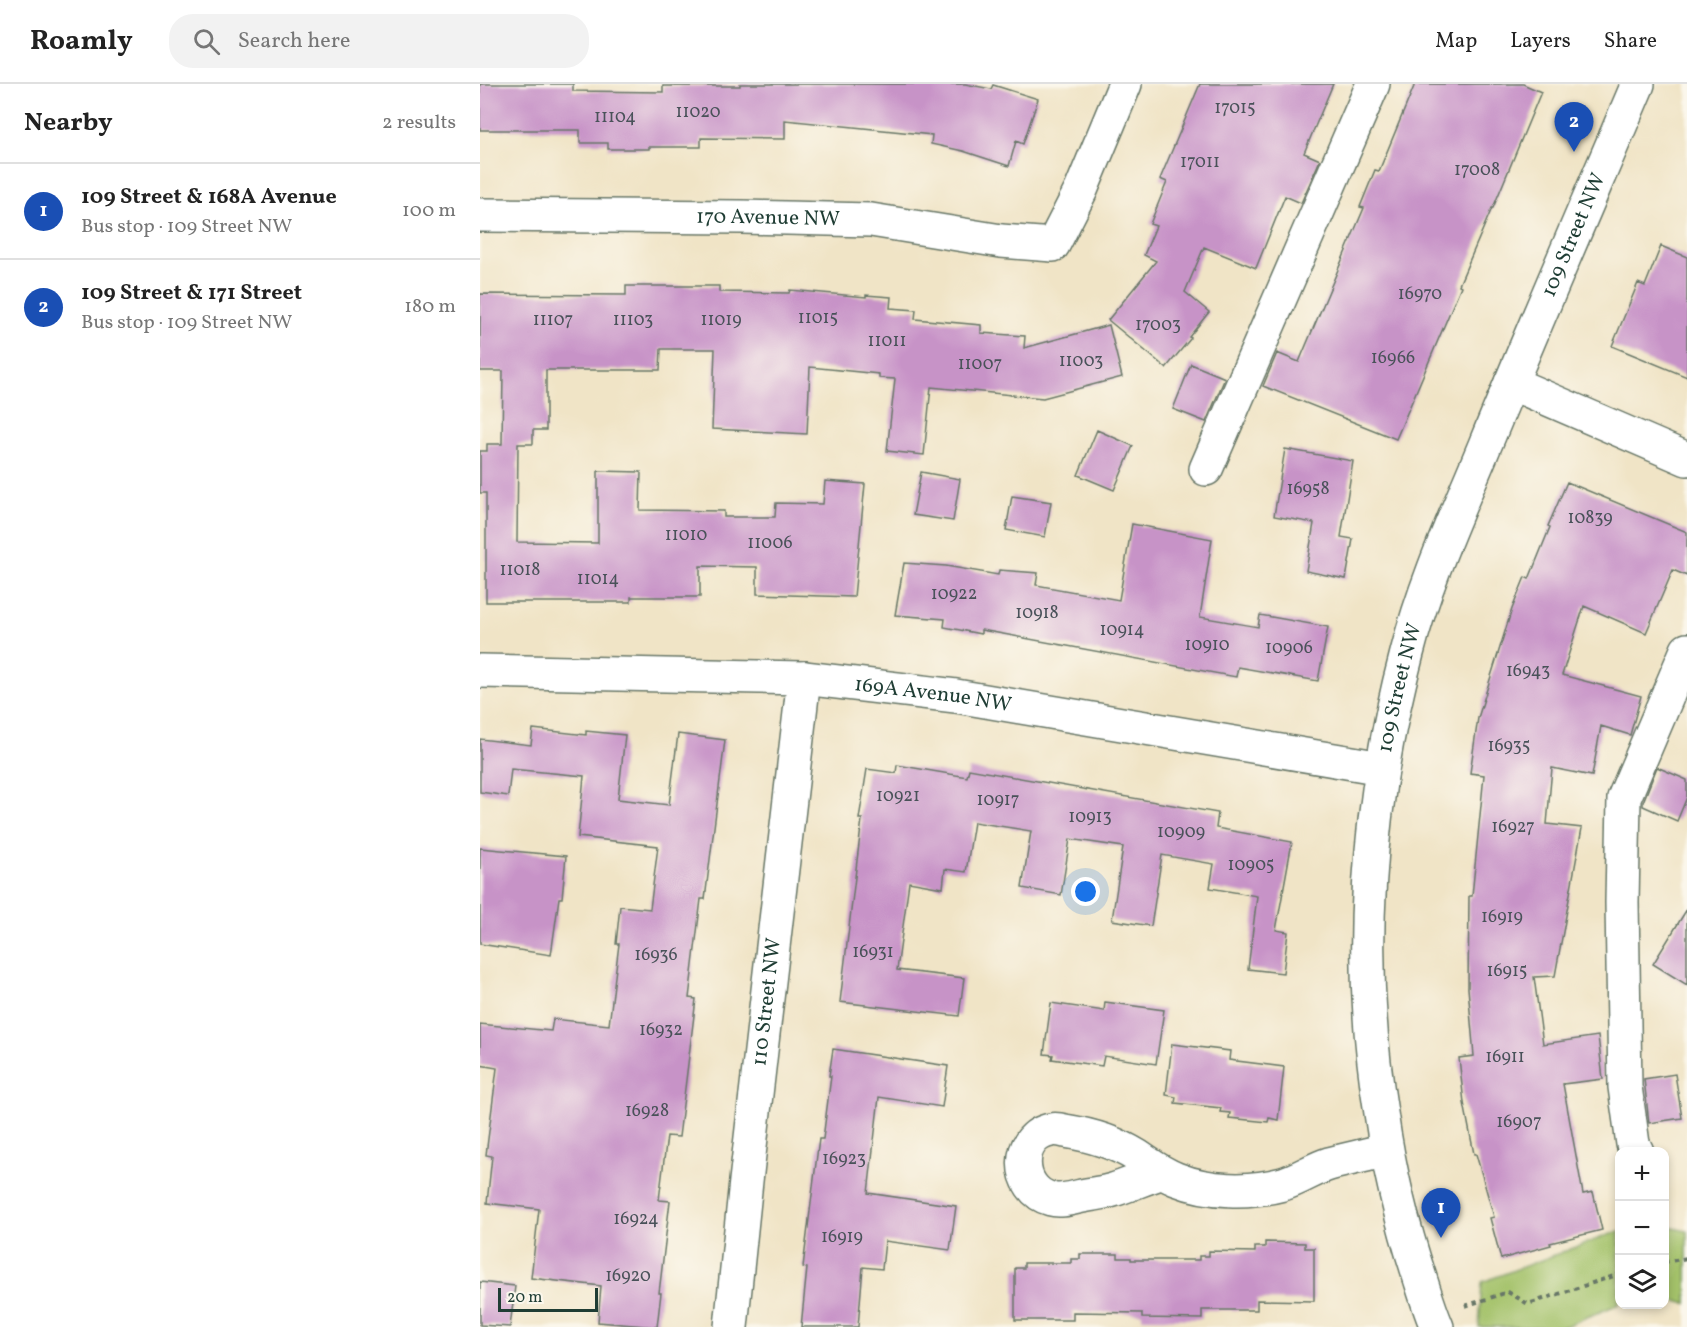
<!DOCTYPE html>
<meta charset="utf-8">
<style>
:root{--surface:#fff;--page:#f2f2f2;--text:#222;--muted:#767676;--line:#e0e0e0;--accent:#1f6fb2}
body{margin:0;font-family:Vollkorn,serif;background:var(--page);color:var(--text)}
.controls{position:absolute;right:18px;bottom:18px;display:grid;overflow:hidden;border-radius:12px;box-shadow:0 3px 9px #0003}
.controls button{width:54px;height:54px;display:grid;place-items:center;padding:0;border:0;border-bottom:2px solid var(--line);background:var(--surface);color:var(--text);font:30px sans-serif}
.scale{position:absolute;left:18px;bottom:15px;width:100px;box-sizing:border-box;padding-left:6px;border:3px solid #1f3d34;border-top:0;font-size:16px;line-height:21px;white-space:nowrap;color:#1f3d34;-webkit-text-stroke:4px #fbf7ec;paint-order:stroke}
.you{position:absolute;left:606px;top:808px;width:21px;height:21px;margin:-15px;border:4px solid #fff;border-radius:50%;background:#1a73e8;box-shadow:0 0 0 9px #1a73e833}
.badge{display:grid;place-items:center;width:39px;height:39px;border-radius:50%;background:var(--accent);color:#fff;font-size:20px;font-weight:700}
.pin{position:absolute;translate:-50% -50px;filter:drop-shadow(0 2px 3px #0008)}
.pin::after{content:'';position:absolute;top:32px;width:21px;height:18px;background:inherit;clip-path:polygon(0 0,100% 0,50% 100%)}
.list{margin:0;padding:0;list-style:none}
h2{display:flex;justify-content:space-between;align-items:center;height:78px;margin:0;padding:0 24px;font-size:26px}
h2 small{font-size:20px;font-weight:400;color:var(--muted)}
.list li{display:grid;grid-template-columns:39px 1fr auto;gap:18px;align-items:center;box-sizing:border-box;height:96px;padding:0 24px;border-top:2px solid var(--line)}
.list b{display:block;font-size:22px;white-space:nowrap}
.list p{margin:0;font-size:20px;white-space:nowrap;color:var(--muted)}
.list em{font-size:20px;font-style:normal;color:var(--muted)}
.icon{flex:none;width:33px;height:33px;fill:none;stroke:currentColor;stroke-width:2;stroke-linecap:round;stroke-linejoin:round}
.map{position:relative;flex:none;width:1207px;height:1243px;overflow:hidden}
header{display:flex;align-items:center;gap:36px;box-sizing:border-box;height:84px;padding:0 30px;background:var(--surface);border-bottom:2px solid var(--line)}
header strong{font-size:28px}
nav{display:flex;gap:33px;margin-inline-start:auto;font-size:21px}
.search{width:420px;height:54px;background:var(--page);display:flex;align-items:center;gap:15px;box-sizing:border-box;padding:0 21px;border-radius:24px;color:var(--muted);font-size:22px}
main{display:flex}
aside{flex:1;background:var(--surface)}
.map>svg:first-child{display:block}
.green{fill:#a4c26a;stroke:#62804f;stroke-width:1.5}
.building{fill:#c793c7}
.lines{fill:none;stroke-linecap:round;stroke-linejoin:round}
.minor-casing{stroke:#687767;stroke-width:36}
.path{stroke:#687767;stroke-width:4;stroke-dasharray:4.5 4.5;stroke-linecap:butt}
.minor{stroke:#fff;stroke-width:33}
.labels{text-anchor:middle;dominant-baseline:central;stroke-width:4.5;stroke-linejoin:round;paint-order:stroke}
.number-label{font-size:18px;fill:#495259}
.street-label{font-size:21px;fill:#1f3d34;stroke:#fbf7ec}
</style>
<header>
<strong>Roamly</strong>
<div class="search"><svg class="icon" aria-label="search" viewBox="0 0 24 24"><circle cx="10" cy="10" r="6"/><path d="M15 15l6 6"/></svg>Search here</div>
<nav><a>Map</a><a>Layers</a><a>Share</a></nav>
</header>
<main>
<aside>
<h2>Nearby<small>2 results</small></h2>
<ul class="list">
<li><span class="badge" style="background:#1a4fb4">1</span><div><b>109 Street &amp; 168A Avenue</b><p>Bus stop · 109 Street NW</p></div><em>100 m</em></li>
<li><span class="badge" style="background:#1a4fb4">2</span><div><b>109 Street &amp; 171 Street</b><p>Bus stop · 109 Street NW</p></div><em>180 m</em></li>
</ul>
</aside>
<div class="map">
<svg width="1207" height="1243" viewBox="0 0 1207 1243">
<rect width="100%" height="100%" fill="#fbf7ec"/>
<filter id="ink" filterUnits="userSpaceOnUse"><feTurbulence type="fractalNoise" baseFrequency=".0167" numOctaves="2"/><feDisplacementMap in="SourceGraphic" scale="12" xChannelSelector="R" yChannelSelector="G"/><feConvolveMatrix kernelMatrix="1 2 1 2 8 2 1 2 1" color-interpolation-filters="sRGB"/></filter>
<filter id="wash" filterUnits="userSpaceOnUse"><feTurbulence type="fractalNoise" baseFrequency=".008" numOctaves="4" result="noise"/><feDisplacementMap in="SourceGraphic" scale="24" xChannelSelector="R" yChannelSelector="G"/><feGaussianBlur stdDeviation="1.35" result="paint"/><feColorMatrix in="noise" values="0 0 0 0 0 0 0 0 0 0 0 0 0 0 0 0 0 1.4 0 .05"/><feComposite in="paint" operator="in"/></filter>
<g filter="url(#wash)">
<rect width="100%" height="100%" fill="#f0e4c6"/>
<!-- green -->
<path class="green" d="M1185,1142l22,5v73l-22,-6z
M1139,1147v73l-56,23h-84l3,-45z"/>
<g id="blocks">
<!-- building -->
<path class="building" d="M0,0h93v7l90,1v-6h77v-2h225l26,5 2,-4 45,14 -15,45 -7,-3 -7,25 -46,-15 -32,-7 1,-9 -147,-15v19l-84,-1v9h-52v2h-41v-6h-28v-13h-100z
M720,0h133l-29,69 16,7 -19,43 -16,-7 -29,72 -52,-21 -19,45 24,20 -20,25 2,1 -25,30 -58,-48 48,-59 -12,-6 12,-29 -6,-2 17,-42 -7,-3z
M935,0h108l18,8 -48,116h-1l-33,77 2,1 -65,153 -133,-53 14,-33 22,9 65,-154 -4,-1 15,-37 4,1z
M1181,162l26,11v120l-75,-31 26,-63 7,3z
M146,202h93v6l70,1 1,-3 76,7v-2l25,2 -1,11 26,2 -1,9 66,6v8l44,3 -1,12 85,-23 13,52 -79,21 -112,-11 -7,68 -37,-4 8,-72 -16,-1v-4l-69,-7 -3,67 -95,-5 3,-80h-54l-1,21h-114v60h-13v14h-15l-1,98 81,1v-72l43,1 -1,38 84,1v6h51l1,-14 47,1 2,-23 40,3 -11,113 -97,-3v-27l-57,-1v31h-69v5h-145v-109h-6v-42h7v-7h15l1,-73h-23v-77l146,1z
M711,280l34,14 -19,44 -33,-13z
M617,346l36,16 -19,44 -36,-15z
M805,365l68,12 -12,76 12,2 -7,40 -40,-8 8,-48 -40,-7z
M441,388l39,7 -7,42 -40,-6z
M1087,398l120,50v44l-14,-6 -27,63 -62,-27 -22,69 79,21 -11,39 -29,-9 -9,50 -40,-8 -5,56 35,4 -27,148 -21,1 9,67 55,-8 5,43 -40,5 20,110 10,-2 9,38 -52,13 1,2 -50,14 -11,-41 4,-1 -18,-63h-2l-10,-51 -5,-45 15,-2 -6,-68 1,-92h3l12,-121 -14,-2 8,-55 34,-109 13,-32 4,2 21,-52 -2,-1z
M532,412l39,6 -6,35 -39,-7z
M652,440l80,15 -12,78 58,10 2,-12 68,12 -10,54 -80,-14 -2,10 -255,-47v4l-37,-7 1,-8 -50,-4 9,-52 42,3 52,9 1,-5 39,3 -2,12 83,15z
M53,645l53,6v-4l39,4 -7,64 51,6 9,-71 47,6 -20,159h-4l-12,99 7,1 -17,138 -12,-1 -8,64 11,1 -11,92h2l-4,34 -59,-5 3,-36 -70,-8 8,-69 -52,-6 5,-47 -6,-1 11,-87 -17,-3v-41l71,7 2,-12 56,6 10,-81h-3l4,-38 30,3 8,-63 -80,-9 6,-61 -73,-7 -3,27 -28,-4v-53l51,6z
M417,681l70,12 2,-8 249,44 -2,15 76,14 -16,88 12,2 -5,41 -35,-4 9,-73 -47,-8 4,-24 -52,-9 -11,71 -39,-6 11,-73 -53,-8 -9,56 -39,-7 9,-57 -57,-9 -8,50 -21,-3 -2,19 -34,-6 -12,88 67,8 -5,38 -119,-14 22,-183h-3l8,-50 29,4z
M1177,683l30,13v17l-10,24 -34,-15v-4z
M0,764l86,8 -4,42h-3l-8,57 -71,-11z
M1207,825v76l-34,-21z
M625,918l59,8 -8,54 -52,-8 -2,10 -50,-7 1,-4 -9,-1 7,-51 53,8z
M692,960l58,7 -1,9 55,7 -6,53 -9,-2 -1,4 -39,-4 1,-5 -10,-1 1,-4 -46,-5 1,-6 -10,-2z
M353,965l115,17 -6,41 -63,-10 -11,96 88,13 -6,44 -65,-9 -3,28 -19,-2 -5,60h-57l6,-59 -4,-1 16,-128h4l8,-63h-2z
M1195,990l7,44 -33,5 -5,-44z
M785,1158l40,1v5h9v53l-57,-1v10h-55v9l-60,-1v-5l-69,-1v8h-58v-52h9v-5h47v-4h9v-5h38v4h13v2h68v-4h10v-5l46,1v-5h10z
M0,1198l35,4 -5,41 -30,-2z"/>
</g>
</g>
<g filter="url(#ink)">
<use href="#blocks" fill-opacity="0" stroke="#687767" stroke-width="1.5"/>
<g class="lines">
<defs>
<g id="minor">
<path id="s1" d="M0,131l262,2 129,3 130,21 52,4 28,-55 44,-106"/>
<path d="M1031,299l176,76"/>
<path d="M726,385l167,-385"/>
<path id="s2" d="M0,587l324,7 152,18 426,72"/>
<path d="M1157,1068l-4,-8 -8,-57 -3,-185 2,-104 63,-148"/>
<path d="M680,1089c-16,5 -31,12 -47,17 -10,3 -21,4 -31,6 -10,2 -21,6 -31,3 -35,-9 -36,-63 0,-69 5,-1 10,0 14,1 25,4 50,11 72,25 15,10 22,16 39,23 33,13 73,14 107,5 17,-5 30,-15 46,-20 19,-5 38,-9 57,-14"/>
<path id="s3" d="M251,1243l15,-146 58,-503"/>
<path id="s4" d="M957,1243c-7,-16 -12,-33 -17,-49 -18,-54 -31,-109 -39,-165 -25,-153 -14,-310 26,-460 18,-72 50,-140 78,-208 50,-121 102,-241 153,-361"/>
</g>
</defs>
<!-- minor casing -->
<use href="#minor" class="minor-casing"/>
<!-- path -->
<path class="path" d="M1184,1178l23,-4
M985,1222l43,-14 20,12 92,-30"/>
<!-- minor -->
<use href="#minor" class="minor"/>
</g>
</g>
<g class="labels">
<!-- number labels -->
<g class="number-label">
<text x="755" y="24">17015</text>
<text x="218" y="28">11020</text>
<text x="135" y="33">11104</text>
<text x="720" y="78">17011</text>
<text x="997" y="86">17008</text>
<text x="940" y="210">16970</text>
<text x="338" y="234">11015</text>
<text x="73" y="236">11107</text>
<text x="153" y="236">11103</text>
<text x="241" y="236">11019</text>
<text x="678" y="241">17003</text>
<text x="407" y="257">11011</text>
<text x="913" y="274">16966</text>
<text x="601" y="277">11003</text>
<text x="500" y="280">11007</text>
<text x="828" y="405">16958</text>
<text x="1110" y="434">10839</text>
<text x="206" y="451">11010</text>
<text x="290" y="459">11006</text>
<text x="40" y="486">11018</text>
<text x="118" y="495">11014</text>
<text x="474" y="510">10922</text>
<text x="557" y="529">10918</text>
<text x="642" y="546">10914</text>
<text x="727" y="561">10910</text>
<text x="809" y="564">10906</text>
<text x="1048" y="587">16943</text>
<text x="1029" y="662">16935</text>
<text x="418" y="712">10921</text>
<text x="518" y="716">10917</text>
<text x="610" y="733">10913</text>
<text x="1033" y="743">16927</text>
<text x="701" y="748">10909</text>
<text x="771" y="781">10905</text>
<text x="1022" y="833">16919</text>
<text x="393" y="868">16931</text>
<text x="176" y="871">16936</text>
<text x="1027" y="887">16915</text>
<text x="181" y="946">16932</text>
<text x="1025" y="973">16911</text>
<text x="167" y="1027">16928</text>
<text x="1039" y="1038">16907</text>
<text x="364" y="1075">16923</text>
<text x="156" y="1135">16924</text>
<text x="362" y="1153">16919</text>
<text x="148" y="1192">16920</text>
</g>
<!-- street labels -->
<g class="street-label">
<text stroke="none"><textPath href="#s1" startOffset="288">170 Avenue NW</textPath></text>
<text stroke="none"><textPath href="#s4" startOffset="1136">109 Street NW</textPath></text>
<text stroke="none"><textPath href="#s4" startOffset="650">109 Street NW</textPath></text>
<text stroke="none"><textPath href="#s2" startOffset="454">169A Avenue NW</textPath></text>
<text stroke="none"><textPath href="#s3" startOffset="327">110 Street NW</textPath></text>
</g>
</g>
</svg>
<div class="controls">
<button>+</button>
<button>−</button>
<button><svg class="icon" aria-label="layers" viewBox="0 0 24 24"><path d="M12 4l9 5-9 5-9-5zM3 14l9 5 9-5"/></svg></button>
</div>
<div class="scale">20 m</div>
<div class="you"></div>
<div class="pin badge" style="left:961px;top:1154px;background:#1a4fb4">1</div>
<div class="pin badge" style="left:1094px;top:68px;background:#1a4fb4">2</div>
</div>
</main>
